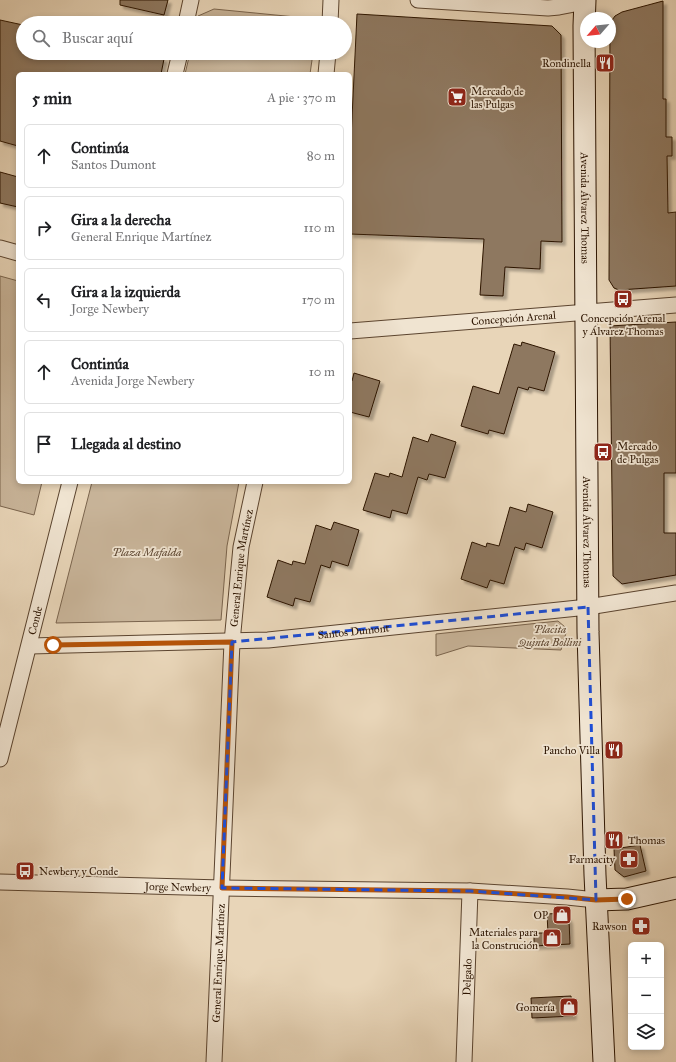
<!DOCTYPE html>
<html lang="es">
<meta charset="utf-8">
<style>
:root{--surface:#fff;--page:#f2f2f2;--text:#202124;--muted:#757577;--line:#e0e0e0}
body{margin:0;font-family:"IM FELL Great Primer",serif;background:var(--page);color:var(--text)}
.controls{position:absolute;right:12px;bottom:12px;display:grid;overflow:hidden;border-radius:6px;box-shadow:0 2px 6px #0003}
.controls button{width:36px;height:36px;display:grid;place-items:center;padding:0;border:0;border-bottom:1px solid var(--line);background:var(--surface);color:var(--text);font:20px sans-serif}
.compass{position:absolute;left:580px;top:12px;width:36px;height:36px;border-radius:50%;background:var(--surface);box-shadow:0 2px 6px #0003;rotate:242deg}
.stop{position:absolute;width:12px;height:12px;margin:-9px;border:3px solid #b45309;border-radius:50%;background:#fff}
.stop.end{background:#b45309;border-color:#fff;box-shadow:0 1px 4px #0008}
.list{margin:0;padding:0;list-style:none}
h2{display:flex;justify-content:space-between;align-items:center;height:52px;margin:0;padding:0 16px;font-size:17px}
h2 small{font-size:13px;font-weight:400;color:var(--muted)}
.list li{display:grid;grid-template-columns:26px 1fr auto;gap:12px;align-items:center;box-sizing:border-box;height:64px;margin:0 8px 8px;padding:0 8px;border:1px solid var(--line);border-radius:6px}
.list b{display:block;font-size:15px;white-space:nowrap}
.list p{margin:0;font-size:13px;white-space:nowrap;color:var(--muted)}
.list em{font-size:13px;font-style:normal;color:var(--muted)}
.icon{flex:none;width:22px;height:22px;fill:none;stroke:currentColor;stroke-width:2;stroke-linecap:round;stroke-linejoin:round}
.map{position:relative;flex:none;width:676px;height:1062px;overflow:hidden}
.search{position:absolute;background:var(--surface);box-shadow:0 2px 6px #0003;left:16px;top:16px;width:336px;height:44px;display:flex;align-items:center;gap:10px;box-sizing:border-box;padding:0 14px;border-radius:22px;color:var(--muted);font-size:15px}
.panel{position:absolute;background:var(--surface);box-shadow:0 2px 6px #0003;left:16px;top:72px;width:336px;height:412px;border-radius:6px}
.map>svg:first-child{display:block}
.green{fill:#c8b499;stroke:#7a644d}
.building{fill:#8e7860;stroke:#2c1401;filter:url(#shadow)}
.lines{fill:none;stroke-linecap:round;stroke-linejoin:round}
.street-casing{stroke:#5b442f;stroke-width:17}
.secondary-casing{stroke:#2c1401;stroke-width:23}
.street{stroke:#f0e4d1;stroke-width:15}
.secondary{stroke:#f0e4d1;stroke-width:21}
.route{stroke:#b45309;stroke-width:5}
.marked{fill:none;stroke:#1d4ed8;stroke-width:3;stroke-dasharray:8 5;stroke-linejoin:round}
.labels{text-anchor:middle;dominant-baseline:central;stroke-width:3.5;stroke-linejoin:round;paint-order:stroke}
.poi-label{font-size:11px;fill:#2c1401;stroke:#f0e4d1;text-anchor:end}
.street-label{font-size:11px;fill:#2c1401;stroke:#f0e4d1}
.park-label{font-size:11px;font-style:italic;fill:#5b442f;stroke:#f0e4d1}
</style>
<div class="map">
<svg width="676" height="1062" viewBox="0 0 676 1062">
<defs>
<filter id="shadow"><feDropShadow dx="3.5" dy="3.5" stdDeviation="1" flood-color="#0004"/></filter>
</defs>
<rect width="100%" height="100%" fill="#e8d5b8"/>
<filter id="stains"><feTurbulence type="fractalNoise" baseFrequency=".005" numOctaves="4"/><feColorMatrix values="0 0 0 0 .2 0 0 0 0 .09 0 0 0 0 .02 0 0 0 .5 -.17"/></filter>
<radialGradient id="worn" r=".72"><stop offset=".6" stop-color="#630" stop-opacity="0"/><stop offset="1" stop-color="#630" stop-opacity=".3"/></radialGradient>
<!-- green -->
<path class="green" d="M214,9l102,10v4h-119l1,-7z
M190,53h123l-3,21h-125z
M0,276l18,5v201h24l-8,33 -34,-9z
M92,482h147l-12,64 -6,74 -165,3z
M558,621l7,6 1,6 -5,17 -93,-4 -32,10v-22z"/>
<!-- building -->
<path class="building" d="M120,0h48l-4,15 -44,-10z
M663,1v98h3v38h6v19h-5l1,57 8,-1v74l-57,4 -5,-2 -5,-8 1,-257 5,-7 7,-4z
M357,14l195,12 9,9 1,207 -21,-1 -1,28 -35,-2 -2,29 -23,-1 4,-56 -134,-5v-75z
M0,20l23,5v28h117l24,6 -3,15h-143v72l-18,-5z
M0,172l18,5v30l-18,-4z
M676,322v151h-12v60h12v42l-54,9 -9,-8 -3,-250z
M522,342l33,10 -11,39 -15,-4 -1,3 -10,-3 -14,47 -15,-4 -1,4 -27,-8 12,-40 26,8 15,-50 7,2z
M354,373l26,8 -11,36 -19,-5v-31h2z
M431,434l25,8 -11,36 -16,-4 -2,6 -9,-3 -11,37 -15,-4 -2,8 -27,-8 12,-37 14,4 1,-4 12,4 11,-40 15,5z
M528,504l25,8 -11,36 -16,-5 -2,7 -9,-3 -11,37 -14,-4 -3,8 -26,-9 11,-37 14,5 1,-4 12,3 11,-39 16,5z
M334,522l25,8 -11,36 -16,-5 -2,7 -9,-3 -11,37 -15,-4 -2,8 -26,-9 11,-37 14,5 1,-4 12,3 11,-39 15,5z
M640,845l6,26 -22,6 -9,-7 -1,-21z
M564,913l5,7 1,24 -36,2v-13h14l-1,-19z
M571,996l2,20 -41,2 -1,-20z"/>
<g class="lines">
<defs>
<g id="street">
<path d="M418,0l130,8 11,-1 26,-5"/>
<path d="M186,23l5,-23"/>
<path d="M330,23l1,-23"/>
<path d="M175,74l5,-21"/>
<path d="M326,74l2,-21"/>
<path d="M0,248l18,5"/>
<path id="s1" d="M350,331l326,-26"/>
<path id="s2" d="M30,646l238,-6 320,-33 88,-14"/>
<path id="s3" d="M0,759l70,-277"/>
<path id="s4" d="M0,882l222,6 248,3 97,6 29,3"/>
<path id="s5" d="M214,1062l18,-420 9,-95 14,-65"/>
<path id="s6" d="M464,1062l6,-171"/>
</g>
<g id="secondary">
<path id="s7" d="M585,0l-1,26 4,606 7,243 9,187"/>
<path d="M596,900l31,-1 49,-11"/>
</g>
</defs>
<!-- street casing -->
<use href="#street" class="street-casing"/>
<!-- secondary casing -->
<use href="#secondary" class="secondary-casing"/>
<!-- street -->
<use href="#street" class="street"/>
<!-- secondary -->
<use href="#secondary" class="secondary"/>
</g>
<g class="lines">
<!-- route -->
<path class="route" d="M53,645l179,-3 -10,246 248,3 97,6 29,3 31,-1"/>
</g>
<!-- marked area -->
<path class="marked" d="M588,607l8,293 -126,-9 -248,-3 10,-246z"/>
<!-- icons -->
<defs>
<symbol id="restaurant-square" viewBox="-11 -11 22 22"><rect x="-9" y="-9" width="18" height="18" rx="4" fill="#8f2418" stroke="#f0e4d1"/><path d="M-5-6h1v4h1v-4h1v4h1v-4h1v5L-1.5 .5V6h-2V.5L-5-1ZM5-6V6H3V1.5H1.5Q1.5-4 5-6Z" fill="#fff"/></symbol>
<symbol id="supermarket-square" viewBox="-11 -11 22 22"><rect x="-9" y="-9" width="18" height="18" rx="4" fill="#8f2418" stroke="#f0e4d1"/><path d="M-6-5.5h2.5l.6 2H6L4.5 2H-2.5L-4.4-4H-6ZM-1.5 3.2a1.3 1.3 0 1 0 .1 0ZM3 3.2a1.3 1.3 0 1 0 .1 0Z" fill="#fff"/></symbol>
<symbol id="bus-square" viewBox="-11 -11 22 22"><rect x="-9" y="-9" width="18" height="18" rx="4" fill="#8f2418" stroke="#f0e4d1"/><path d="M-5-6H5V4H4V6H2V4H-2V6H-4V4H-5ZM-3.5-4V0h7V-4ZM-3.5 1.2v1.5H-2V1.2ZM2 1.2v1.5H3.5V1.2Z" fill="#fff"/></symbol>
<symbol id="pharmacy-square" viewBox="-11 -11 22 22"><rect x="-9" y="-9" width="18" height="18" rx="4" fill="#8f2418" stroke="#f0e4d1"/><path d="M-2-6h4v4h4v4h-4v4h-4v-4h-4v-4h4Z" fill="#fff"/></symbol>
<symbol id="shop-square" viewBox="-11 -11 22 22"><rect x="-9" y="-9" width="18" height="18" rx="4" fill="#8f2418" stroke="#f0e4d1"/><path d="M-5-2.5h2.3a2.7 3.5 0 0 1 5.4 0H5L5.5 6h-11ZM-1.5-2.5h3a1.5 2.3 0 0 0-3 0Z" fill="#fff"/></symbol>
</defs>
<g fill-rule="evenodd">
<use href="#restaurant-square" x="594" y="52" width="22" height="22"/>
<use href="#supermarket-square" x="446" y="86" width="22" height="22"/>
<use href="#bus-square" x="612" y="288" width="22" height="22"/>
<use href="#bus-square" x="592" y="441" width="22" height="22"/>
<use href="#restaurant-square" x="603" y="739" width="22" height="22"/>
<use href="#restaurant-square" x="603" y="829" width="22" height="22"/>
<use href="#pharmacy-square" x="618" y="848" width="22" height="22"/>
<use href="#bus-square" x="14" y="860" width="22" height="22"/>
<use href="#shop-square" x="551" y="904" width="22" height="22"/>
<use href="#pharmacy-square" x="630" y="915" width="22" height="22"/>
<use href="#shop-square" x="541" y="927" width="22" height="22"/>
<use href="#shop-square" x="558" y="996" width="22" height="22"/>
</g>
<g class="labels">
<!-- poi labels -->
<g class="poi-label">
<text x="591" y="63">Rondinella</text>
<text x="471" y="91" text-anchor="start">Mercado de<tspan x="471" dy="13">las Pulgas</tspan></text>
<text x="623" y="318" text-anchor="middle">Concepción Arenal<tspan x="623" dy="13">y Álvarez Thomas</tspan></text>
<text x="617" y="446" text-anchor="start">Mercado<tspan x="617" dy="13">de Pulgas</tspan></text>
<text x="600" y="750">Pancho Villa</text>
<text x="628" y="840" text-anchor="start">Thomas</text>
<text x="615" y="859">Farmacity</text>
<text x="39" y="871" text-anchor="start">Newbery y Conde</text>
<text x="548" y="915">OP</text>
<text x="627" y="926">Rawson</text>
<text x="538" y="932">Materiales para<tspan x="538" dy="13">la Construción</tspan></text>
<text x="555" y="1007">Gomería</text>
</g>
<!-- street labels -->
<g class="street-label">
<text stroke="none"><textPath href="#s7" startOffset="208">Avenida Álvarez Thomas</textPath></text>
<text stroke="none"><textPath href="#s1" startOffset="164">Concepción Arenal</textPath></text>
<text stroke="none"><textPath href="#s7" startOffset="532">Avenida Álvarez Thomas</textPath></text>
<text stroke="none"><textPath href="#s5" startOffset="495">General Enrique Martínez</textPath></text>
<text stroke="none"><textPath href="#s3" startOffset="143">Conde</textPath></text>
<text stroke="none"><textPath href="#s2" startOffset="324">Santos Dumont</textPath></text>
<text stroke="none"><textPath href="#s4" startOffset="178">Jorge Newbery</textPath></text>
<text stroke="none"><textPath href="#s5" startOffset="99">General Enrique Martínez</textPath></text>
<text stroke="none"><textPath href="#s6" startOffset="85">Delgado</textPath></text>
</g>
<!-- park labels -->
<g class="park-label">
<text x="147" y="552">Plaza Mafalda</text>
<text x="550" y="629">Placita<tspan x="550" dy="13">Quinta Bollini</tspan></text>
</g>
</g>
<rect width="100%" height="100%" filter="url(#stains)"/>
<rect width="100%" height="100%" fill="url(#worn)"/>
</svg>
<div class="controls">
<button>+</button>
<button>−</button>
<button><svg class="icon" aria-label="layers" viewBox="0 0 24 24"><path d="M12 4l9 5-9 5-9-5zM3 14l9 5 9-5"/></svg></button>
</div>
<svg class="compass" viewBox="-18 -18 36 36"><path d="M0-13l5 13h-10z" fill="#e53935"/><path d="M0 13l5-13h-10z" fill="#757577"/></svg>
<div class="stop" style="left:53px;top:645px"></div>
<div class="stop end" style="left:627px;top:899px"></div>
<div class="search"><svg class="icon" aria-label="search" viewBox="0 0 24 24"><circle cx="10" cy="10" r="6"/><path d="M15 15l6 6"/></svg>Buscar aquí</div>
<section class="panel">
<h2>5 min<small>A pie · 370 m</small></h2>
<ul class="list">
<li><svg class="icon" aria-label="ahead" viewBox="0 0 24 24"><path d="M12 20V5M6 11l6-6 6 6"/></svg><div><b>Continúa</b><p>Santos Dumont</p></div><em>80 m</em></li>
<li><svg class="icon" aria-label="right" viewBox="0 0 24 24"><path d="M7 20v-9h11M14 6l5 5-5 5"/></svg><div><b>Gira a la derecha</b><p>General Enrique Martínez</p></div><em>110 m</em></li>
<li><svg class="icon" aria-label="left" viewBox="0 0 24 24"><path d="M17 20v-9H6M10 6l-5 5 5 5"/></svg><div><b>Gira a la izquierda</b><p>Jorge Newbery</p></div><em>170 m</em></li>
<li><svg class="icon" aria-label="ahead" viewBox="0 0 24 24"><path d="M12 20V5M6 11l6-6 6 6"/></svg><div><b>Continúa</b><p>Avenida Jorge Newbery</p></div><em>10 m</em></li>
<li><svg class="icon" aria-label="arrive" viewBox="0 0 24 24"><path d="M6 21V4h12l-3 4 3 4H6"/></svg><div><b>Llegada al destino</b></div></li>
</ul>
</section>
</div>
